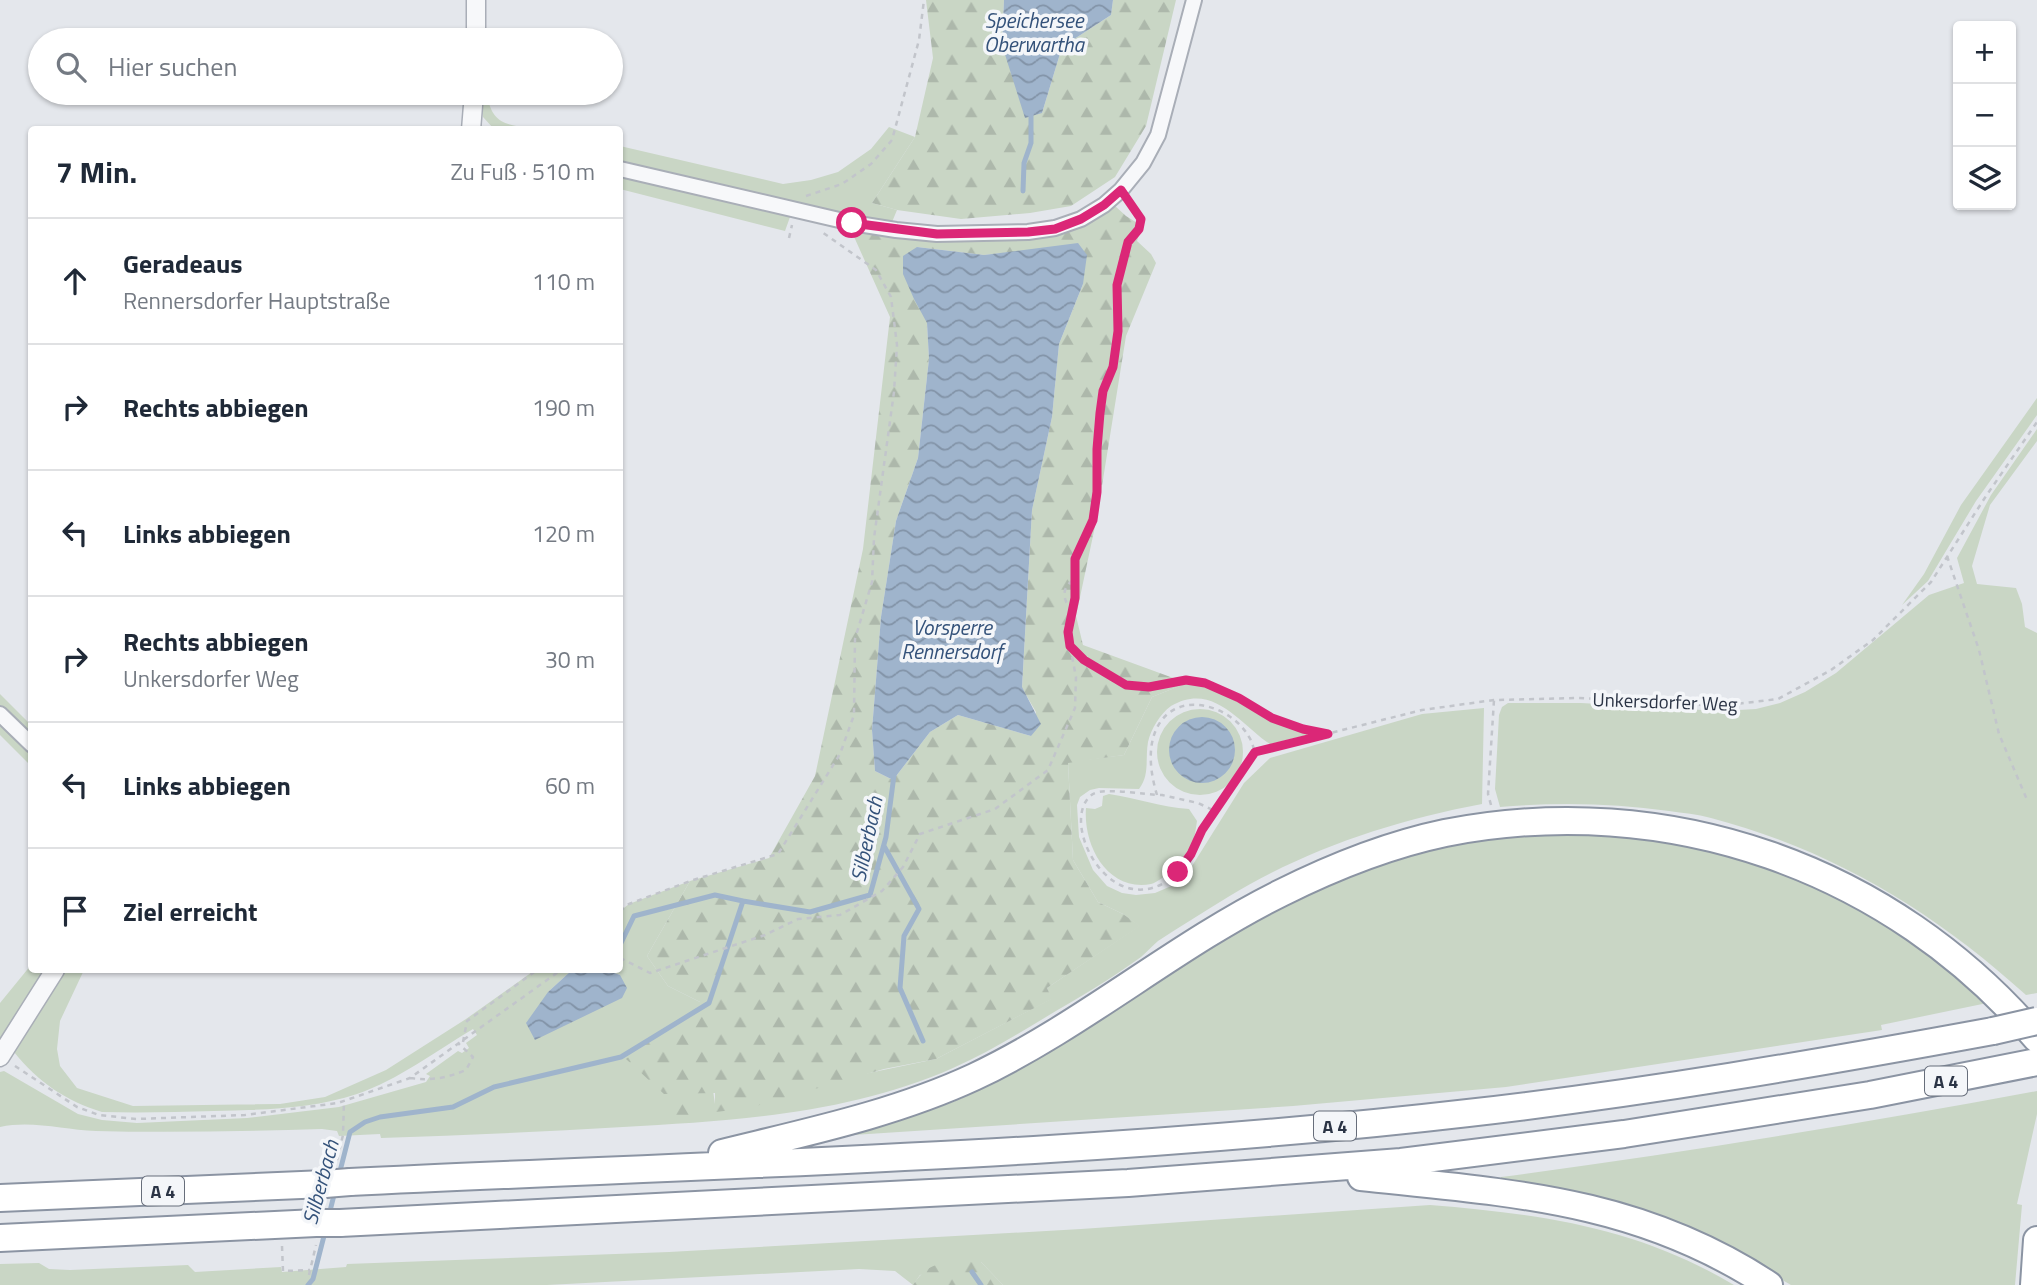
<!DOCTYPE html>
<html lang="de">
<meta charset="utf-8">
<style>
:root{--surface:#fff;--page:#f2f2f3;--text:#1f2937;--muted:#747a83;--line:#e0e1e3}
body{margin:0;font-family:"Titillium Web",sans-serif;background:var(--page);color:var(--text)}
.controls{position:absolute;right:21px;top:21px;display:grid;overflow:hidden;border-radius:7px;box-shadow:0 2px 5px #0004}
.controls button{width:63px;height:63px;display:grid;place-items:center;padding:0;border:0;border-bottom:2px solid var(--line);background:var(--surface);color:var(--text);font:35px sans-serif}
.stop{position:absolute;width:21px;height:21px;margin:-16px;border:5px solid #db2777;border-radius:50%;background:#fff}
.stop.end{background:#db2777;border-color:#fff;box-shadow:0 2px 7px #0008}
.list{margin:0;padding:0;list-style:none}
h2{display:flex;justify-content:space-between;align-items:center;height:91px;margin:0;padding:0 28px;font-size:30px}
h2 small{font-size:23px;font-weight:400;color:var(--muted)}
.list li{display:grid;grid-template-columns:46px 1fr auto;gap:21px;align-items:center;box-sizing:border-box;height:126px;padding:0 28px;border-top:2px solid var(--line)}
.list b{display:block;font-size:26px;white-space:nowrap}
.list p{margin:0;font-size:23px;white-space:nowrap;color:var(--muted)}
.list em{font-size:23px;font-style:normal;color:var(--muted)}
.icon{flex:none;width:38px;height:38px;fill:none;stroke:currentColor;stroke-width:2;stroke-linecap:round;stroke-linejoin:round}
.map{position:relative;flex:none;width:2037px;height:1285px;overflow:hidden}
.search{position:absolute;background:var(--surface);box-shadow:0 2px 5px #0004;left:28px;top:28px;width:595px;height:77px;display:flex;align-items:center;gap:18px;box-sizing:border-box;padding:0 24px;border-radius:38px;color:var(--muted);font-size:26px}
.panel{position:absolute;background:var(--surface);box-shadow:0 2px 5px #0004;left:28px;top:126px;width:595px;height:847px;border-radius:7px}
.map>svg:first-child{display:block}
.grass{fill:#c9d6c5}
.forest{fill:url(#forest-firs);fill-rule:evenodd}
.water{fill:url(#water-waves)}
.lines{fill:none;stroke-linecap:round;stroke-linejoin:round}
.stream{stroke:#9fb4cc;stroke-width:5}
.minor-casing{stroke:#a9aeb7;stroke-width:18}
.tertiary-casing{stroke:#a9aeb7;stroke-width:21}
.motorway-casing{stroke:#8b94a3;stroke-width:30}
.path{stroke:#c2c5cb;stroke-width:2.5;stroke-dasharray:5 5;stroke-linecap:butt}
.minor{stroke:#f7f8fa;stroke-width:14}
.tertiary{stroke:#f7f8fa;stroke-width:18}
.motorway{stroke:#fff;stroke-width:26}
.motorway-bridge-casing{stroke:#8b94a3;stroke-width:30;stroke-linecap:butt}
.motorway-bridge{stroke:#fff;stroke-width:26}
.route{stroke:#db2777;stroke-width:9}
.labels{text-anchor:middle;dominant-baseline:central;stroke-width:7;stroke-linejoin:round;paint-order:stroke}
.shield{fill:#f4f6f9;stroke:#676e7b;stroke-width:2}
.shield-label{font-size:18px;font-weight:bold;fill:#2b3445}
.street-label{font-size:19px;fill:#2b3445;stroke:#f4f6f9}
.water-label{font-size:21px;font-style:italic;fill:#34527a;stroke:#f4f6f9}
</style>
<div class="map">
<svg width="2037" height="1285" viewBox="0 0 2037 1285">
<defs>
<pattern id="forest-firs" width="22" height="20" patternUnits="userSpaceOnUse" patternTransform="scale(1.75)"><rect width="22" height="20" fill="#c9d6c5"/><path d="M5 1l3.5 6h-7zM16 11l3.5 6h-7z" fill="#adb8ab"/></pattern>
<pattern id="water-waves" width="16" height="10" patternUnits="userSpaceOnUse" patternTransform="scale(1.75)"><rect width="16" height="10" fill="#9fb4cc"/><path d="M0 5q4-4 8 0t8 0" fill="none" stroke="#8293a7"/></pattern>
</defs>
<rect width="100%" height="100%" fill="#e4e7ec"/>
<!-- grass -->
<path class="grass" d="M480,93h7c4,31 19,32 48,36h-41l-11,-12z
M889,127l26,10 -43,66 25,7 -5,12 -87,-16 -185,-45v-15l163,38 28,-4 27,-8 33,-23z
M620,177l170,40 -5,14 -165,-42z
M2037,398v17l-61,86 -48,80 -26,24 22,-31 37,-69z
M2037,429v12l-47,64 -18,61 5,18 39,4 6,16 3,23 12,6v360l-11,2c-93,-84 -193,-145 -315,-177 -14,-4 -28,-5 -42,-7 -57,-8 -112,-9 -169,-4l-5,-18 4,-74 3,-8 6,-4h73l139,8 36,-2 24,-6 25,-11 31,-19 93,-78 35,-12 -7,-25 34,-63z
M1187,683c35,4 47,19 77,33 19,9 38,13 59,15l-53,13c-30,-20 -57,-63 -99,-38 -11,8 -20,23 -23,36 -3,17 2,33 -9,47l-40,-1 -9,2 -10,7 -3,8 2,32 14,33 14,16 15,7 14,2 19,-2 21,-9 16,-18 52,-83 26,-25 152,-44 62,-6 -2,96c-90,17 -175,45 -254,93 -23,14 -47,29 -70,44 -6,5 -11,11 -17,16 -30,22 -63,41 -95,60 -30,18 -61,37 -93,51 -104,46 -219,53 -330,59 -81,5 -161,8 -242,11l-1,-4 -41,2 -2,-5 -15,-2c-76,2 -151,4 -226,2 -32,-1 -64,-11 -96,-4v-55l4,-1 74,43 24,6 35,3 110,-5 92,-11 87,-25 4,-6 -4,-2 32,-23 4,2 7,-5 -3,-5 11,-8 -4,-6c-37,22 -75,51 -116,65 -45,15 -96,16 -143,17 -37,1 -74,2 -112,1 -36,-11 -64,-30 -88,-60l49,-82h21l-24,51 -3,28 3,17 17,22 56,18 147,-2 45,-7 61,-27 80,-51 69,-49h37l-24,22 72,-17 -14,-5h14v-59l9,-7 61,-23 -43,75 21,30 32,16 15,102h-48l1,11 268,-56 115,-60 -4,-11 92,-62 -16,-12 -25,-12 -25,-42 -5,-98 56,-7 28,-58z
M0,694l31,31v13l-31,-30z
M1157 752a43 43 0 1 1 86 0a43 43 0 1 1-86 0Z
M0,725l31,30v11l-31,-31z
M1109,794c27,4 52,13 80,15l8,12c-1,6 -2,15 -4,21 -6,13 -29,39 -42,42 -44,8 -68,-39 -65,-76l9,1 7,-3 1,-10z
M1588,832l65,7 55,10 93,30 85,42 106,81 -111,23 1,5 -376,57 -213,19 -440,29v-3c39,-10 80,-20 116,-37 42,-20 80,-45 119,-70 46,-29 92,-59 139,-87 29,-17 57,-35 88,-49 93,-40 172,-54 273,-57z
M31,965l1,5h13l-45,73v-40z
M2037,1091v23l-20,90 5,1 -7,80h-224l-100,-57 -57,-22 -82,-20 -51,-5v-4c180,-24 358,-53 536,-86z
M1430,1205c110,9 207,22 304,80h-731l-22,-23 -61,13 -7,10 -18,-14 -36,-2 -312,16h-547v-21l39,-1 10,6 21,1 118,-5 7,7 86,-5 1,5 64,-5 1,-3 322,-12 412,-23z"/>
<!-- forest -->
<path class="forest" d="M926,0h78l-2,45 40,68 20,-66 49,-32 2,-15h63l-30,126 -31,51 -44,29 -41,7 -69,6 -64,-9 -25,-7 43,-66 18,-79z
M1114,205l12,11 16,10 -5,15 14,13 5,9 -30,73 -29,181 -21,99 7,29 104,38 -35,14 -28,58 -56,8 5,97 25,42 25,12 17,12 -93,62 5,11 -116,60 -52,10 -135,39 -67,8 -15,-1v-11h48v-11l-51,1 -38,-35 74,-57 -32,-16 -21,-30 43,-75 79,-23 46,-82 48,-227 27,-232 -39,-87c55,9 112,14 168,9 12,-1 25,-1 37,-4 21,-6 40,-19 58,-30zM917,247l67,8 48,-5 51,34 -24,60 -7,73 -20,93 -10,178 14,24 -5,24 -73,-21 -28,17 -37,48 -18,-9 -3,-41 9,-113 15,-96 22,-63 11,-99 -2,-36z
M965,1261l16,1 22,23h-90c15,-23 26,-21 52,-24z"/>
<!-- water -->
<path class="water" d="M1004,0h109l-2,15 -49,32 -20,66 -17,5 -23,-73z
M1078,243l9,12 -4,29 -24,60 -7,73 -20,93 -10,177 19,37 -10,12 -73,-21 -28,17 -37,48 -18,-9 -3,-41 9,-113 15,-96 22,-63 11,-99 -2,-36 -13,-24 -11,-25v-18l14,-9 67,8z
M1169 750a33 33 0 1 1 66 0a33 33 0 1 1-66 0Z
M572,970h34l14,5 7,13 -5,10 -87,42 -9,-17 22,-31z"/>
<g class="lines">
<!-- stream -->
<path class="stream" d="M1023,191l1,-28 7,-20v-31
M884,846l35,63 -15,27 -4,52 23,53
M620,945l14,-29 81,-21 28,6
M339,1175l11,-43 15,-10 15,-5 73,-10 41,-20 127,-30 88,-54 34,-102 67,11 60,-17 16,-58 8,-62
M329,1215l6,-24
M972,1272l9,13
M308,1285l5,-6 12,-47"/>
<defs>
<path id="minor" d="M620,169l232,54 44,7 41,4 91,-2 27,-4 26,-9 23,-14 17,-15 22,-27 15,-28 36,-135
M0,714l32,31"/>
<path id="tertiary" d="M476,40v-40
M471,130l3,-37
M0,1057l55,-87"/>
<path id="motorway" d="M722,1153c85,-21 172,-39 252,-76 108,-51 200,-131 307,-184 52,-26 107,-48 164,-60 222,-44 446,34 592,206
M1361,1177c150,16 277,22 408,108
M350,1182c373,-18 747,-26 1118,-69 176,-20 351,-50 525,-82
M0,1198l325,-14
M340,1223l788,-40 273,-21 223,-28 246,-39 167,-33
M0,1238l316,-15
M2034,1285l3,-45"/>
</defs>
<!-- minor casing -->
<use href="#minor" class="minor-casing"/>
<!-- tertiary casing -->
<use href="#tertiary" class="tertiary-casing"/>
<!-- motorway casing -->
<use href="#motorway" class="motorway-casing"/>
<!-- path -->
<path class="path" d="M806,196l36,-12 29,-20 21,-24 27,-100 5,-40
M1130,203l11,16 -2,10 -11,13 -11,43 1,46 -5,36 -10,24 -3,22 -3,36v43l-4,28 -18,39v39l-7,34 2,14 14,14 42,25 23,2 37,-7 19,3 34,15 33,20 52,16
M789,238l3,-13
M1947,556l32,94 20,84 29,68
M1072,611c-10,-12 -11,-24 3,-32
M1255,752l167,-42 72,-10 85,-2 140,8 59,-7 53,-29 42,-30 58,-58 55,-86 51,-74
M1157,795c-7,-23 -11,-53 4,-74 23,-31 72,-13 88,16 3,4 4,10 6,15 -16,26 -35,50 -51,76 -13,19 -18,43 -40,55 -59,33 -106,-66 -71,-89 12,-7 53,1 69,1l36,8 17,8
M1491,805l-3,-11 6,-94
M620,911l9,-7 61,-23 88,-27 62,-100 14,-39 1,-76 17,-57 2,-44 20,-146 3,-47 -6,-48 -15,-27 -54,-38
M620,958l30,15 115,-38 33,-16 42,-4 42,-24 21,-24 17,-33 75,-25 53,-39 27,-62 1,-31 -6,-31
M463,1042l4,-21 70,-51
M15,1066l62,41 22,8 37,4 109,-4 93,-12 72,-25 151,-108
M410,1078c21,3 37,0 56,-8l7,-13 -14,-13
M337,1160l6,-25 1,-34
M282,1246l1,25 27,-1
M309,1275l7,-30"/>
<!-- minor -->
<use href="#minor" class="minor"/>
<!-- tertiary -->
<use href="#tertiary" class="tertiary"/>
<!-- motorway -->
<use href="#motorway" class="motorway"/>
<defs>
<path id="motorway-bridge" d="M1993,1031l44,-10
M325,1184l25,-2
M316,1223h24"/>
</defs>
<!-- motorway-bridge casing -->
<use href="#motorway-bridge" class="motorway-bridge-casing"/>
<!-- motorway-bridge -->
<use href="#motorway-bridge" class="motorway-bridge"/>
</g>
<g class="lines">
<!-- route -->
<path class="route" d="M852,223l85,11 91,-2 27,-3 26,-10 23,-14 17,-15 20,29 -2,10 -11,13 -11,43 1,46 -5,36 -10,24 -3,22 -3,36v43l-4,28 -18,39v39l-7,34 2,14 14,14 42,25 23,2 37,-7 19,3 34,15 33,20 31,11 25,5 -73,18 -53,78 -11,24 -13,18"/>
</g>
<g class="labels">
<!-- shield labels -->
<g class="shield">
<rect x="1925" y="1066.5" width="42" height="29" rx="5"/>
<rect x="1314" y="1111.5" width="42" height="29" rx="5"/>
<rect x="142" y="1176.5" width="42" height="29" rx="5"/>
</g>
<g class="shield-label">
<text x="1946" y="1081">A 4</text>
<text x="1335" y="1126">A 4</text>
<text x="163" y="1191">A 4</text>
</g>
<!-- street labels -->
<g class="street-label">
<text transform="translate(1665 701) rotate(2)">Unkersdorfer Weg</text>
</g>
<!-- water labels -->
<g class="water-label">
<text x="1034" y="20">Speichersee<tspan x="1034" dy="24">Oberwartha</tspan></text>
<text x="952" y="627">Vorsperre<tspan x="952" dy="24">Rennersdorf</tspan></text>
<text transform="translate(866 839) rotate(-78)">Silberbach</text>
<text transform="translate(320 1182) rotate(-75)">Silberbach</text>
</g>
</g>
</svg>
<div class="controls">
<button>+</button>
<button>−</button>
<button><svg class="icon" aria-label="layers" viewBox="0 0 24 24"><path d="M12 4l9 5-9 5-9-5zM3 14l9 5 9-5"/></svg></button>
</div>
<div class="stop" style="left:852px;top:223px"></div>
<div class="stop end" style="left:1178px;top:872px"></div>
<div class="search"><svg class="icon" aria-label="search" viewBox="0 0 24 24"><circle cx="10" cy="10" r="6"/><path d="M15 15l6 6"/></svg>Hier suchen</div>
<section class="panel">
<h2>7 Min.<small>Zu Fuß · 510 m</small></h2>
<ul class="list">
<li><svg class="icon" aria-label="ahead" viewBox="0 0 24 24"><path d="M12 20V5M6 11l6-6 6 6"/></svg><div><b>Geradeaus</b><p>Rennersdorfer Hauptstraße</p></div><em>110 m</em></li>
<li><svg class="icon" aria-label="right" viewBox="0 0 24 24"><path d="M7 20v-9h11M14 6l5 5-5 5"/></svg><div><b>Rechts abbiegen</b></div><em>190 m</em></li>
<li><svg class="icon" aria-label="left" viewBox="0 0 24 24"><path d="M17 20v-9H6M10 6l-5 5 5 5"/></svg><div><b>Links abbiegen</b></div><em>120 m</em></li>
<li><svg class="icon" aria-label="right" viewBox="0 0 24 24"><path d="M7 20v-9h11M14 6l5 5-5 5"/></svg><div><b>Rechts abbiegen</b><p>Unkersdorfer Weg</p></div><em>30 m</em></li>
<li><svg class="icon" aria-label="left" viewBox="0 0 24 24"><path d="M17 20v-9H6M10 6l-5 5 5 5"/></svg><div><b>Links abbiegen</b></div><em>60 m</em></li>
<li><svg class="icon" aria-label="arrive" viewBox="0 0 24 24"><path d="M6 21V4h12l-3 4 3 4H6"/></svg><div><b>Ziel erreicht</b></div></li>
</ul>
</section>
</div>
